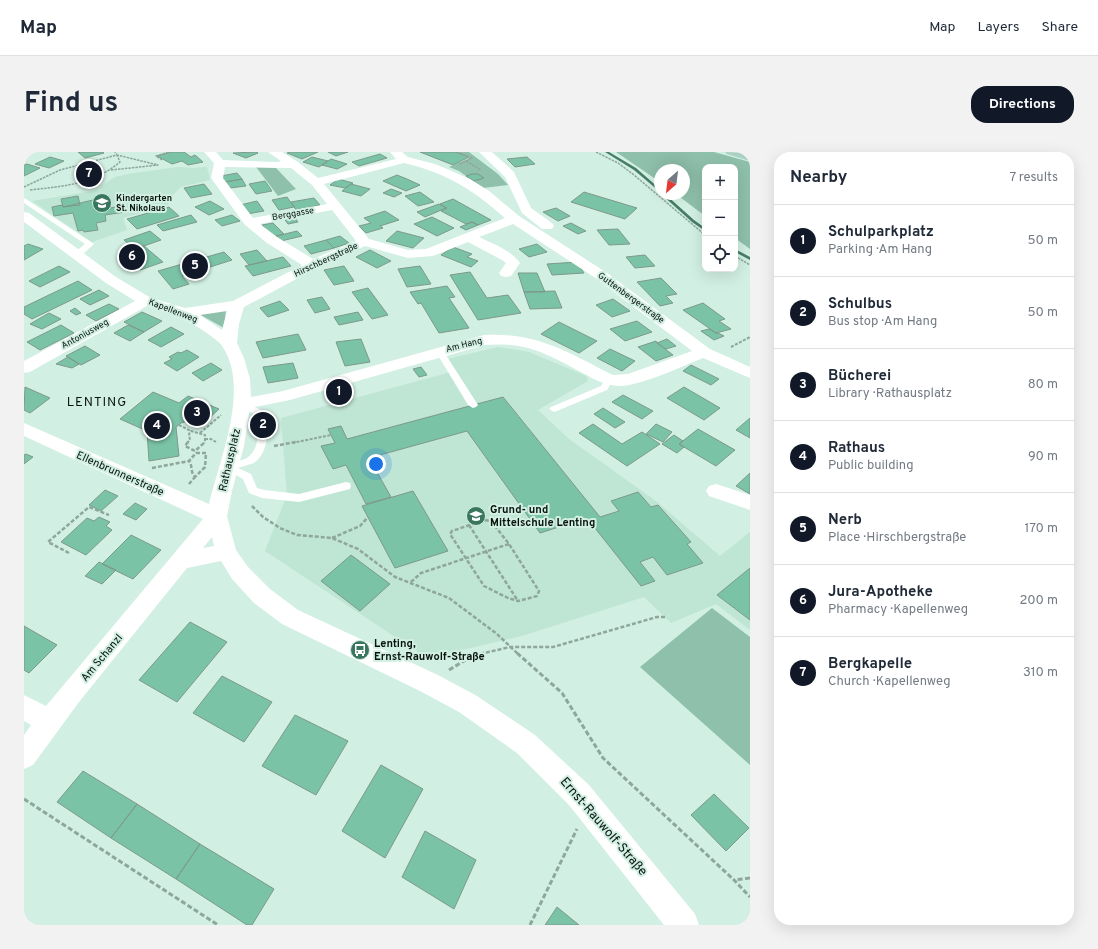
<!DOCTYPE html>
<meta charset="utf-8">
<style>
:root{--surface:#fff;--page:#f2f2f3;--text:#1f2937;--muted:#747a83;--line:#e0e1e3;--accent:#111827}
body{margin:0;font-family:Overpass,sans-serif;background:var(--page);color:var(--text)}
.controls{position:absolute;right:12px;top:12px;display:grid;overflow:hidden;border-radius:8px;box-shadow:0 4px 16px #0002}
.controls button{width:36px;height:36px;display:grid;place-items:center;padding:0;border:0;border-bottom:1px solid var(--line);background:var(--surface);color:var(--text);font:20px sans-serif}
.compass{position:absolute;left:630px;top:12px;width:36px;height:36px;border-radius:50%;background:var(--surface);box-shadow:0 4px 16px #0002;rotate:208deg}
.you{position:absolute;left:352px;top:312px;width:14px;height:14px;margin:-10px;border:3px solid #fff;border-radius:50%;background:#1a73e8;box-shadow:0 0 0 6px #1a73e833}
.badge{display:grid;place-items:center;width:26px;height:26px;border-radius:50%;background:var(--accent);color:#fff;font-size:13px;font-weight:700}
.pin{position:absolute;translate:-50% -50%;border:2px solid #fff;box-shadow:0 1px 4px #0006}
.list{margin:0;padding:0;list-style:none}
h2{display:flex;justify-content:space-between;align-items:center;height:52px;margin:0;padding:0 16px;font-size:17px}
h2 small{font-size:13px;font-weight:400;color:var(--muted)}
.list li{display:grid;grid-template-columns:26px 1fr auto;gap:12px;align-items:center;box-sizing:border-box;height:72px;padding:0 16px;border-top:1px solid var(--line)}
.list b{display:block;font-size:15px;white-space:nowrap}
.list p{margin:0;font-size:13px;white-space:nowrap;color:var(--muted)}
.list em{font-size:13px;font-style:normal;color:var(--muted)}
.icon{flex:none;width:22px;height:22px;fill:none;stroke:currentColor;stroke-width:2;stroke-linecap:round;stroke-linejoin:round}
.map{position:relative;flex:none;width:726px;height:773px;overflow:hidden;border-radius:16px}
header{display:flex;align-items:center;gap:24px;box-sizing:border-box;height:56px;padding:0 20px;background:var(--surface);border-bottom:1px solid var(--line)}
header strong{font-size:19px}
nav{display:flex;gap:22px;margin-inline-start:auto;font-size:14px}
.intro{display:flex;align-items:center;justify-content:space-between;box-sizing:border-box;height:96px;padding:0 24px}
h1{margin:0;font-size:28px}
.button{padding:10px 18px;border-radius:16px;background:var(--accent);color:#fff;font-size:14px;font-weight:700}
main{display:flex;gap:24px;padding:0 24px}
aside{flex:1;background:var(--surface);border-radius:16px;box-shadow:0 4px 16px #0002}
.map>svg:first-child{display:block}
.built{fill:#bfe5d4}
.green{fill:#8fc0ac}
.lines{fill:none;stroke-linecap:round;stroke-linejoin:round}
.stream{fill:#477d68;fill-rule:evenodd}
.building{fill:#7bc3a6;stroke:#7d998c}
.path-far3{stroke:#8ea69c;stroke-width:1.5;stroke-dasharray:2.5 1;stroke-linecap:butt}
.path-far2{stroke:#8ea69c;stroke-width:2;stroke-dasharray:3 1.5;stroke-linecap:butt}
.path-far1{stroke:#8ea69c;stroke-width:2.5;stroke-dasharray:4 2;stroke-linecap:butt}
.path{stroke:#8ea69c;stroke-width:3;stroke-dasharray:5 2.5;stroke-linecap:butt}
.lane{fill:#fff;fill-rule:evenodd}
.street{fill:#fff;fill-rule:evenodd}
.secondary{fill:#a9d0c2;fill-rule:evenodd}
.labels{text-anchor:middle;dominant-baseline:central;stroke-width:4;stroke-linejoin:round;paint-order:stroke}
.far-poi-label{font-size:9px;font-weight:bold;fill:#09140f;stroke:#d1efe2;text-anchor:start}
.far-street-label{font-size:9px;fill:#09140f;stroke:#d1efe2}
.street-label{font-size:11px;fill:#09140f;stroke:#d1efe2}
.poi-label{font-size:11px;font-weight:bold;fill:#09140f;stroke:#d1efe2;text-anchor:start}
.quarter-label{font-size:13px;letter-spacing:1px;fill:#09140f;stroke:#d1efe2}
.near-street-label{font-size:13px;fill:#09140f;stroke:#d1efe2}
</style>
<header>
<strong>Map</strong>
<nav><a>Map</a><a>Layers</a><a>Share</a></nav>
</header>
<div class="intro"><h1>Find us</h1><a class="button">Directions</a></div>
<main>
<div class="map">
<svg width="726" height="773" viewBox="0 0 726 773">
<rect width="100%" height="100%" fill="#d1efe2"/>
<!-- built -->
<path class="built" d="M154,15l15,1 14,-1 3,13 -29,7 -14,14 2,4 -46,13 4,12 -35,12 -60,-41 61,-10 22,-14 13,-3z
M474,195l31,5 57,24 2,5 -50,29 31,29 87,62 64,55 30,-24v98l-34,-26 -45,19 -27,-26 -122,39 -95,22 -162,-107 22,-56 -6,-77 170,-46 -8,-12z"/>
<!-- green -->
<path class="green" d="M432,0h13l29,22 10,11 -25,3 -24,-17 -10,-4 21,-9z
M592,0h98l36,10v87l-15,-11v-71h-30v49l-29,-22h8v-24h-24v12z
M232,15l20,1 20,21 -18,7z
M202,158l-2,18 -25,-14z
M688,456l38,29v128l-110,-98z"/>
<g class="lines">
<!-- stream -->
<path class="stream" d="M581,0h4l27,16 24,21v3l-26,-22z
M637,42h4l29,26 11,8v3l-13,-9z
M711,97l15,8v3l-15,-8z"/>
</g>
<!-- building -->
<path class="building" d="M54,0h25l1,1 -19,5z
M147,0h13l7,5 4,-2 8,7 -15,3 -6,-4 -10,3 -15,-8z
M232,0l2,1 -12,5 -13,-5z
M267,0h27l-16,7 -15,-6z
M304,0h20l-12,4z
M396,0h35l14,5 -16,8z
M356,2l7,4 -28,8 -7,-4z
M26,5l14,4 -15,7 -14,-4z
M288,5l16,4 -9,6 -16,-5z
M503,5l8,7 -20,3 -8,-8z
M307,7l16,5 -10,5 -15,-4z
M3,12l13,4 -16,8v-11z
M213,21l5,6 -17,3 -4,-6z
M448,22h6l6,4 -10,3 -8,-5z
M373,23l10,4 13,6 -14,6 -23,-10z
M218,27l4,7 -16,2 -5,-6z
M314,27l15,4 -8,5 -15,-3z
M241,29l7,10 -16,3 -7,-10z
M180,32l8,10 -21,4 -7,-10z
M327,32l19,5 -9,7 -19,-5z
M367,37l11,4 -8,4 -11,-4z
M396,40l14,10 -16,4 -13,-10z
M560,40l53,16 -12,11 -54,-17z
M54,44l2,9 -17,2 -2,-8z
M263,45l7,10 -15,3 -7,-10z
M290,46l6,7 -24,5 -5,-8z
M429,47l38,21 -13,5 -6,-3 -6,2 -25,-13 6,-3 -7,-4z
M69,48l1,2 14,-2 3,8 12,-3 2,7 -20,3 1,6 -10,2 2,7 -14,2 -1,-2 -5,1 -5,-18 -19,3 -2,-9 10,-2 1,2z
M186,49l14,8 -15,6 -14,-8z
M233,49l7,10 -17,3 -7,-9z
M415,52l7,4 -21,9 -8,-5z
M145,55l10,9 -42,13 -10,-10z
M532,56l14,8 -12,5 -15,-9z
M361,59l14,9 -19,6 3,2 -17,5 -7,-7 12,-3 -7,-5z
M167,63l6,7 -34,9 -6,-6z
M208,63l8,6 -18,5 -7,-6z
M269,63l5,7 -10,2 -5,-7z
M408,65l22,11 -17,8 -23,-12z
M448,70l6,3 -12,5 -6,-3z
M249,71l11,11 -11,3 -11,-12z
M547,71l15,8 -8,3 -15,-8z
M594,77l12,15 -21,1 -12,-15z
M126,79l11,9 -26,9 -11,-9z
M273,79l5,5 -21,5 -8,-4z
M373,79l27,7 -11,10 -27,-7z
M316,84l9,7 -15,5 -8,-8z
M302,88l8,8 -23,6 -7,-8z
M4,92l15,5 -19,11v-14z
M513,92l10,8 -18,5 -10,-8z
M120,94l19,16 -23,8 -19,-16z
M429,95l19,7 -5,3 11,4 -7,6 -30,-12z
M233,98l10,11 -18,4 -9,-11z
M346,98l21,11 -14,7 -21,-11z
M200,100l8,8 -50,16 7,8 -16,5 -15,-18z
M621,103l10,11 -20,2 -9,-11z
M259,105l8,9 -38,10 -8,-10z
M553,110l7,11 -32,2 -5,-11z
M35,114l11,6 -30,15 -11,-6z
M320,114l10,15 -20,4 -10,-15z
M396,114l11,18 -24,3 -9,-18z
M446,120l17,26 21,-3 13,18 -43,7 -28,-45z
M494,121h19l8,19h-21z
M637,126l16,16 -11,2 7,7 -13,3 -23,-24z
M54,129l14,9 -60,29 -8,-5v-7z
M423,134l8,11 -6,1 20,30 -30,5 -18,-30 -3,1 -8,-12z
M344,136l20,27 -16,4 -20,-27z
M75,138l10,6 -19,9 -10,-6z
M531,139l7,17 -32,1 -6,-17z
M298,145l8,12 -15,4 -8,-13z
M589,147l17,12 -18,6 -16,-12z
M256,149l9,9 -21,7 -8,-9z
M679,151l22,16 -6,2 12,8 -15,4 -33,-23z
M85,152l10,5 -23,12 -10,-6z
M51,156l6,5 -5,2 -6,-4z
M118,160l20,9 -18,11 -20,-10z
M334,160l5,8 -24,5 -5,-8z
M25,161l12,6 -19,10 -12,-5z
M613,169l15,11 -27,9 -15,-12z
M535,170l38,19 -18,12 -38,-19z
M37,173l13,8 -34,17 -13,-8z
M104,173l16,7 -14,9 -16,-8z
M147,175l13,7 -23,13 -13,-7z
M685,177l7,4h2l6,3 -10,4 -13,-9z
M274,182l8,16 -43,8 -7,-16z
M337,187l9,23 -25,4 -9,-24z
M643,187l9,7 -10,3 -9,-6z
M632,189l1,2 16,12 -17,6 -18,-14z
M61,194l15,9 -19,10 -15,-9z
M586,197l25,12 -13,10 -25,-13z
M163,198l12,7 -22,14 -13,-8 8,-4 -3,-2 9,-5 3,1z
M44,205l11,7 -7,4 -16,-4z
M187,211l11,7 -19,11 -11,-8z
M269,211l5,15 -30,5 -5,-16z
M667,213l28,14 -8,6 -28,-14z
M397,215l6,8 -8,2 -6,-8z
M1,235l25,11 -20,15 -6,-3z
M660,235l36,21 -16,12 -37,-22z
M129,240l26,11 9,-7 31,13 -12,11 -5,-3 -21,6 -5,4 3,29 -30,5 -2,-30 -27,-12z
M599,243l30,16 -11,8 -30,-17z
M479,245l97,120 19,-6 -8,-10 27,-9 13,15 7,-2 33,37 -4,2 16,19 -36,12 -14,-18 -13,5 15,19 -14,5 -54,-68 -47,15 -73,-102 -98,27 22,39 -25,7 -20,-39 -13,4 -12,-23 14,-3 -7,-14 13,-3 6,13z
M579,256l22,14 -10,6 -21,-14z
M726,266v20l-14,-8z
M569,272l29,20 20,-12 18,12 -33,22 -48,-33z
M632,272l16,8 -9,10 -17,-8z
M674,277l37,21 -19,16 -37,-22z
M650,283l9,6 -4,3 5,3 -7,6 -15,-9z
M2,302l7,3 -9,7v-9z
M726,321v21l-14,-8z
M81,338l13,6 -17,15 -12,-6z
M389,339l35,60 -53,17 -33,-62z
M111,351l12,6 -11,11 -13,-6z
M75,365l11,5 -4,4 6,4 -26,25 -25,-13 26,-24 7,3z
M107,383l30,15 -28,29 -31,-15z
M327,403l39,29 -30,27 -39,-30z
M75,410l17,8 -14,14 -17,-8z
M726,416v52l-33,-25z
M166,470l37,20 -50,60 -38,-22z
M0,474l33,19 -28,28 -5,-3z
M198,524l50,26 -28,40 -51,-29z
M271,563l53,26 -32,54 -54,-29z
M357,613l42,24 -38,69 -43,-27z
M59,619l54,33 -26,34 -54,-36z
M690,642l35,34 -23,23 -35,-36z
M113,652l63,40 -24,35 -65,-41z
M401,679l51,29 -22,49 -52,-32z
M176,692l74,45 -22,36h-5l-71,-46z
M533,755l22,18h-34z"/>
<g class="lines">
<!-- path-far3 -->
<path class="path-far3" d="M433,0l15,6 -6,3
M572,0l22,11 16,12 71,60
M138,8l-6,-4 13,-4
M436,12l6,-3 15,9
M87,18l47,-5 -41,-10
M0,35l36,-17 57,-15 -2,-3
M6,38c34,-4 62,-5 90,-28l-3,-7
M711,104l15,9"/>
<!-- path-far2 -->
<path class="path-far2" d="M707,195l19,-10
M155,273l12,6
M176,281l21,-18
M181,287h6l5,3
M163,291l3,-3 -1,-6 2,-3 14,4v7l-1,1
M268,291l39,-8"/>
<!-- path-far1 -->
<path class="path-far1" d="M164,290l-3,4 10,5 10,-9
M250,294l22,-4
M172,301h10l-1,14 -10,10c-5,-5 -2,-11 -6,-16z
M128,316l37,-7
M165,332l6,-7
M228,354l11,11 17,11 17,7 35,3 26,11 37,28 54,21 48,36 21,20
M461,368l6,1 18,23 30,47 -2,5 -19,5 -10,-3 -24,-12 -34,-52 2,-3z
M445,373l49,76
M308,386l28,-12 8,-9
M45,401l-21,-11 41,-35 20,8
M387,430l10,-9 88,-29
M456,502l30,-7h43l104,-30h8"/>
<!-- path -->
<path class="path" d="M493,501l45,40 41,65 131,122
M425,518l23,-14 12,-3
M0,647l194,126
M726,726l-16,2 16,17
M506,773l47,-96"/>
<!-- lane -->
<path class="lane" d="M0,46l2,1 68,45 -13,12h-6v-4l10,-8 -61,-41z
M416,197l4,3 34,53 -2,2 -3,1 -5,-3 -32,-53z
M585,225l4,3 -6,10 -50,21 -3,1 -5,-3 2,-2 50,-21 5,-8z
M218,249l19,9c9,15 9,41 -7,53 -5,2 -11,3 -16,5l13,6 6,14 7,2 35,4 47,-12 4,1 1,3 -1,3 -51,13 -37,-4 -13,-5 -6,-14 -18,-10 -1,-2 1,-2c7,-2 16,-4 22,-7 14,-10 12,-31 7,-44l-15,-8 -2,-2z"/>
<!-- street -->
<path class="street" d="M180,0h12l7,8 54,2 4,-1 -13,-9h14l16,10 20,16 78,-19 -6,-7h12l6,5 27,7 35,15 19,12 30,25 88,57 103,76 40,18v11l-47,-20c-20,8 -63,28 -83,28 -17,0 -31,-10 -45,-17 -33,-18 -52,-27 -90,-24l-195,55 -40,8 -6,38 -12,45 -5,25 9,34 12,17 22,22 28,21 140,65 39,21 58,39 54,50 106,129 4,11h-35l-95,-120 -52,-52 -58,-41 -39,-21 -138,-67 -28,-21 -22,-24 -11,-18 -34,7 -108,134 -46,63 -9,4v-34l7,-10 -7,-4v-26l22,11 157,-187 -179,-83v-13l185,81c10,-43 42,-117 13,-158 -2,-4 -8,-7 -11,-10 -20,-15 -40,-22 -64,-30l-117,66 -6,1v-12l111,-60 -29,-18 -82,-61v-10l5,1 87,64 35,21 34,10 48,-7 69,-36 -35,-22 -22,-18 -34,-47 3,-15zM380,11c43,10 69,27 101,55l-79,31 -18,1 -39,-11 -45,-55zM201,15l66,1 21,17 15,19 -74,14 -30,-40zM308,58l24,31 -43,18 -36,-22 -17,-13zM489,72l84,55 95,72 -64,23 -15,1c-46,-23 -76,-43 -129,-40l-201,56 -32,6 -1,-18 -6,-21 -7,-15 2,-19 5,-17 73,-39 48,-22 43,12 25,-2 35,-14 34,18 4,3 -7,10 2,3 5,1 5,-1 9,-13c-9,-13 -27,-19 -41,-26zM203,159l-5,19 -22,-15zM188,385l2,9 -11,2z
M455,0h13l22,20 17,36 21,15 2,3 -2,3h-10l-20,-16 -17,-36z
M692,332l34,11v15l-41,-14 -3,-5 3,-5z"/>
<!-- secondary -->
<path class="secondary" d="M701,0l25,1v8l-23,-7z"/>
</g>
<!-- icons -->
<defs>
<symbol id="school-disc" viewBox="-11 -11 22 22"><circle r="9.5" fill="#39755f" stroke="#d1efe2"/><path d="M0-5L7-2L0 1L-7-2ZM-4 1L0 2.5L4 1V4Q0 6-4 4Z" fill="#fff"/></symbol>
<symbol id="bus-disc" viewBox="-11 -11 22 22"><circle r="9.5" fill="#39755f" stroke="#d1efe2"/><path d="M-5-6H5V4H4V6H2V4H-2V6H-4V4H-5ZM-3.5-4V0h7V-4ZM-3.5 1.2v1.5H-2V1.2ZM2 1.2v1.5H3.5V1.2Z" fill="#fff"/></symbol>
</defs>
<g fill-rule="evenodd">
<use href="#school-disc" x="67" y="40" width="22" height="22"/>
<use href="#school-disc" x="441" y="353" width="22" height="22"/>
<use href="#bus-disc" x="325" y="487" width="22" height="22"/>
</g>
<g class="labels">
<!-- far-poi labels -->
<g class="far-poi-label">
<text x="92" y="46">Kindergarten<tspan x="92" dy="10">St. Nikolaus</tspan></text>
</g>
<!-- far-street labels -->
<g class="far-street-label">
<text transform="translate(269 62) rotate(-10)">Berggasse</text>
<text transform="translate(302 108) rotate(-25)">Hirschbergstraße</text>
<text transform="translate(607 146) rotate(36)">Guttenbergerstraße</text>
<text transform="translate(149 159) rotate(21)">Kapellenweg</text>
<text transform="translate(61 182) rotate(-29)">Antoniusweg</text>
<text transform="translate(440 193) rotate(-14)">Am Hang</text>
</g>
<!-- street labels -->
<g class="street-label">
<text transform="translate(206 308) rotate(-77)">Rathausplatz</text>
<text transform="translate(96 322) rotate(24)">Ellenbrunnerstraße</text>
<text transform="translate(78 506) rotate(-50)">Am Schanzl</text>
</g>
<!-- poi labels -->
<g class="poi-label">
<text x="466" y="358">Grund- und<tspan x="466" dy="13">Mittelschule Lenting</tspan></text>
<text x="350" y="492">Lenting,<tspan x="350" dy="13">Ernst-Rauwolf-Straße</tspan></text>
</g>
<!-- quarter labels -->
<g class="quarter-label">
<text x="73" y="251">LENTING</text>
</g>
<!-- near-street labels -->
<g class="near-street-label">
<text transform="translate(579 675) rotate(49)">Ernst-Rauwolf-Straße</text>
</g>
</g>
</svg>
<div class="controls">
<button>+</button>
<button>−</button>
<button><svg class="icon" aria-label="locate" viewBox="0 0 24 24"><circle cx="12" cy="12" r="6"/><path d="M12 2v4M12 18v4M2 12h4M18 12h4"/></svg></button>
</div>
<svg class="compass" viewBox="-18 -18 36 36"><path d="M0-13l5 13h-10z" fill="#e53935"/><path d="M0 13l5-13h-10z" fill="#747a83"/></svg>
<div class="you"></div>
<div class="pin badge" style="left:315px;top:240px">1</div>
<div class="pin badge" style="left:239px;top:273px">2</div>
<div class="pin badge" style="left:173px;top:261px">3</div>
<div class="pin badge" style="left:133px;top:274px">4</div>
<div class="pin badge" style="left:171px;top:114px">5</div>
<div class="pin badge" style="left:108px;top:105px">6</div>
<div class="pin badge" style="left:65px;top:22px">7</div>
</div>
<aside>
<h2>Nearby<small>7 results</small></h2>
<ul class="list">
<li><span class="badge">1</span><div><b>Schulparkplatz</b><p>Parking · Am Hang</p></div><em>50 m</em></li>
<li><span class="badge">2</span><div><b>Schulbus</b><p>Bus stop · Am Hang</p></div><em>50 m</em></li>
<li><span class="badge">3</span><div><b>Bücherei</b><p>Library · Rathausplatz</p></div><em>80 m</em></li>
<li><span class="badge">4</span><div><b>Rathaus</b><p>Public building</p></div><em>90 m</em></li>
<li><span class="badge">5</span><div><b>Nerb</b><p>Place · Hirschbergstraße</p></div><em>170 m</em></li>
<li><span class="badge">6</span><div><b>Jura-Apotheke</b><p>Pharmacy · Kapellenweg</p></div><em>200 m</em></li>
<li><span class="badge">7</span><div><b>Bergkapelle</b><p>Church · Kapellenweg</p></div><em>310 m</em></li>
</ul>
</aside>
</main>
